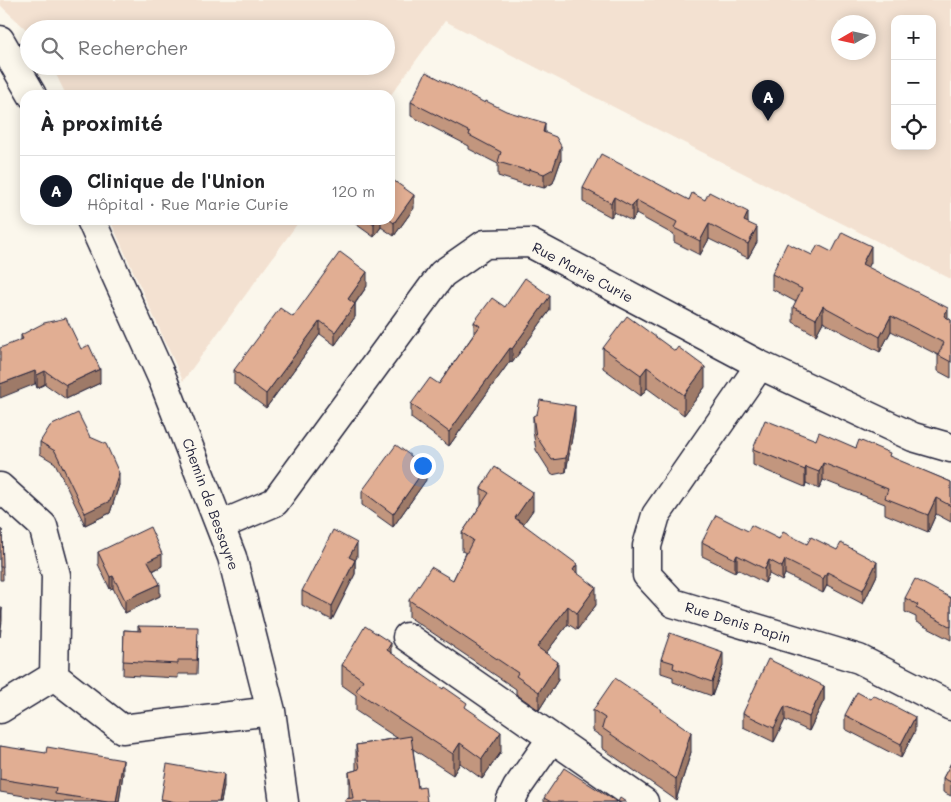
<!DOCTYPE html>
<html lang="fr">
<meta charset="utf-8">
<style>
:root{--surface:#fff;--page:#f6f6f6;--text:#202124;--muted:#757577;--line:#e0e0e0;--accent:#111827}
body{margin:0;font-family:Mali,sans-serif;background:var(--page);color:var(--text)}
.controls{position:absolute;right:15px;top:15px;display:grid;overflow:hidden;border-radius:10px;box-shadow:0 2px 12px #0003}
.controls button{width:45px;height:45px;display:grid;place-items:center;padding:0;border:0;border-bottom:1px solid var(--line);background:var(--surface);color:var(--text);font:25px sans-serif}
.compass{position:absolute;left:831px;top:15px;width:45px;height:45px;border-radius:50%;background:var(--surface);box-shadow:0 2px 12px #0003;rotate:261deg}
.you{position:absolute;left:422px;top:465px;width:18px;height:18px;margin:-12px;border:4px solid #fff;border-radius:50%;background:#1a73e8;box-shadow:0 0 0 8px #1a73e833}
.badge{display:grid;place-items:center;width:32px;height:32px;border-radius:50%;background:var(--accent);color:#fff;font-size:16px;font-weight:700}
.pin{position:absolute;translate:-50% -41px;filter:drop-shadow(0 1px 2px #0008)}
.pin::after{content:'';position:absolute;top:26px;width:18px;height:15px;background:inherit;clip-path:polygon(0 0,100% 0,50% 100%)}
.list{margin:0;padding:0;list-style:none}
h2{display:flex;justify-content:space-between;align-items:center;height:65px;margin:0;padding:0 20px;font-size:21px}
h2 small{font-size:16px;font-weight:400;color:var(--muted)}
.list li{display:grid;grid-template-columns:32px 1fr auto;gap:15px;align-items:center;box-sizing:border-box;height:70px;padding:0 20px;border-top:1px solid var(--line)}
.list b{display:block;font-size:19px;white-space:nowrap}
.list p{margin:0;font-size:16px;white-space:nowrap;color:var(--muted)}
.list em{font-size:16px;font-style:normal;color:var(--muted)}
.icon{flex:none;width:28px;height:28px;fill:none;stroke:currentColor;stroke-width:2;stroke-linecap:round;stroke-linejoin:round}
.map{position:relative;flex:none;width:951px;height:802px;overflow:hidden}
.search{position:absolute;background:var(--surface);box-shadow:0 2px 12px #0003;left:20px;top:20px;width:375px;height:55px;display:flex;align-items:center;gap:12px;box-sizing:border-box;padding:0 18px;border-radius:28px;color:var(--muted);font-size:19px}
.panel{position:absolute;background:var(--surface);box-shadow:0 2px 12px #0003;left:20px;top:90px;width:375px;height:135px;border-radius:15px}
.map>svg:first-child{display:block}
.built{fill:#f3e1d1;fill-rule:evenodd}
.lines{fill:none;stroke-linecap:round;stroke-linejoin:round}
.minor-casing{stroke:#22223b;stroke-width:31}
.minor{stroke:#fbf7ec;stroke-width:28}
.wall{fill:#c2967e;stroke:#22223b}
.shaded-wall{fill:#9e7a67;stroke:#22223b}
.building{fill:#e1ae93;stroke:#22223b}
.labels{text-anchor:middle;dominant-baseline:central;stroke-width:5;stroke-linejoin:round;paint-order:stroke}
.street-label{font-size:14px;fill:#22223b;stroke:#fbf7ec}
</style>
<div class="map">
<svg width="951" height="802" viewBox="0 0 951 802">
<rect width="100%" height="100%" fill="#fbf7ec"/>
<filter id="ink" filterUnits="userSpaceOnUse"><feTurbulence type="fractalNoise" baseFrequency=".02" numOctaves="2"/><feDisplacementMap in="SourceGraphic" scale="10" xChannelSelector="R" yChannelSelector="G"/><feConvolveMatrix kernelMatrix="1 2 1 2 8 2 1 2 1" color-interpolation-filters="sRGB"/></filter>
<g filter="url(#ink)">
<!-- built -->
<path class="built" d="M0,0h951v279l-506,-258 -55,75 -324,-1 -14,-29h334v-37h-357v3l-29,-27zM895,19h37v127h-37zM838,22h30v30h-30z
M110,220h190l-117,161z"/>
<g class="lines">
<defs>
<path id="minor" d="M0,40l32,55
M91,220l72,160 69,177 39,154 13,91
M760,365l-104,150 -9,31v29l26,28 186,56 92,47
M0,487l43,39 13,49 -2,101
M221,525l54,-23 167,-228 43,-30 45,-1 230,122 153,72 38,11
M407,637l237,165
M0,709l54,-33 68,53 149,-18
M510,802l7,-14 35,-50"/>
</defs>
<!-- minor casing -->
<use href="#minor" class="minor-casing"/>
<!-- minor -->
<use href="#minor" class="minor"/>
</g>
<!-- wall -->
<path class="wall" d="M411,102l134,31 16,27 -8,23 -9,5 -15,-4v2l-31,-10v-12l-29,-15v-3l-58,-30z
M583,188l106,12h16l43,23 9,19 -9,16 -39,-19 -9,16 -26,-13v-7l-38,-21 -4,7 -18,-9 -3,5 -28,-15z
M414,208l-20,28 -13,-9 -7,10 -24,-17h40z
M832,252l39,10 -3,6 83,52v58l-13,-7v-16l-47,-24 -11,21 -57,-30 -7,13 -23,-13v-15l3,-5 -24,-13v-15l40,-19z
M367,286l-12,18v13l-20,28 -15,-11 -54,74 -32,-24v-14l59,-53z
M505,307l45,3 -38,53 -2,-2 -61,85 -38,-28v-14l28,-20 35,-50v-12z
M21,335l60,14 19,34 -34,16 -21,-15 -8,4 -16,-48z
M603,348l72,3 30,36 -21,28 -37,-27 -6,8 -38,-28z
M533,416l42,4 -9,52 -14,3 -16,-25 -3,-19z
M90,437l29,48 -9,28 -25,12 -30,-62 -15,-9v-12z
M816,440l40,8 34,9 61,25v40l-15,-8 -8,18 -43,-18v-10l-62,-24 -4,9 -13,-6 -1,4 -52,-22v-16z
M426,480l-33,47 -31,-22v-14z
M481,488l52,22 -10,14 54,49 19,32 -19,25 -9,-6 -22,29 12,27 -19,30 -23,-16v-5l-107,-72v-17l44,-20 13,-27 -4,-2v-18l19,-28z
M0,530h2l1,50h-3z
M748,531l31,8 28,5 70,31 -14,29 -36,-19 -4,8 -38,-19 -3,7 -13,-7 -4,9 -28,-14 -2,3 -33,-16v-14z
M98,552l64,14 -9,5 7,25 -35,17 -12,-25 -3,1 -12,-25z
M357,557l-2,3v14l-23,46 -30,-15v-14z
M905,598h46v42l-35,-18v-5l-11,-5z
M138,626l60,15 -1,33h-19v4l-55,-3 1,-45 14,1z
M391,653l76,56 34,43 -19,27 -22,-16 -7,12 -40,-26 5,39 9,14h-82v-3l4,-1v-26l7,-2v-25l41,-7 -41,-27v-16l-14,-10v-20z
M661,659l62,7 -11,30 -39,-14v-5l-12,-4z
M824,686v14l-15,31 -24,-11 -11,22 -31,-15v-14z
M593,710l69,2 29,40 -15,48 -74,-52v-11l-9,-6z
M845,715l70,16 -14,27 -56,-29z
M0,746l123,27 -4,29h-64v-1l-55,-9z
M951,763v33l-8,-4v-14z
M224,786l-3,16h-60v-3z
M544,798l73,4h-73z"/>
<!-- shaded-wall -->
<path class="shaded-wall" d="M545,123v14l-2,-5z
M561,146v14l-8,23 -9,5v-14z
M392,162v13l-2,3v-14z
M414,195v13l-20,28v-13z
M614,197v15l-3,5v-14z
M636,200v14l-4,7v-14z
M748,212v14l-4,-5z
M376,220h5v7l-7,10v-13z
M709,224v15l-9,16v-14z
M757,227v15l-9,16v-14z
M871,246v16l-9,18v-16z
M367,272v14l-19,27v-14z
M550,296v14l-38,53v-14z
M355,304v13l-20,28v-13z
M823,306v16l-7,13v-16z
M948,308v16l-4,-8z
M891,316v15l-11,21v-15z
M320,321v13l-54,74v-14z
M510,348v13l-61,85v-14z
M647,367v21l-6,8v-21z
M705,367v20l-21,28v-20z
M100,369v14l-34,16v-14z
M35,371v13l-35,14v-14z
M45,371v13l-8,4v-13z
M575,406v14l-9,52v-14z
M823,463v17l-4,9v-17z
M426,467v13l-33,47v-13z
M806,467v16l-1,4v-17z
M119,473v12l-9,28 -25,12v-12z
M533,492v18l-18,26v-18z
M936,498v16l-8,18v-17z
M357,543v14l-8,14v-14z
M162,554v12l-14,7v-12z
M737,555v14l-2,3v-13z
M355,560v14l-23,46v-14z
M769,560v14l-4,9v-14z
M785,560v14l-3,7v-14z
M877,562v13l-14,29v-14z
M577,564v17l-4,-11z
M827,572v13l-4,8v-14z
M113,576v12l-3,1v-12z
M160,584v12l-35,17v-13z
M596,587v18l-19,25v-17z
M568,606v18l-31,41v-18z
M2,608v13l-2,16v-13z
M391,643v20l-4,-13z
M723,652v14l-11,30v-14z
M558,662v18l-19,30v-18z
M824,686v14l-15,31v-14z
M785,706v14l-11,22v-14z
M915,717v14l-14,27v-14z
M501,732v20l-19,27v-20z
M691,732v20l-15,48v-21z
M460,743v20l-7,12v-21z
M123,760v13l-4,29h-3z
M224,774v12l-3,16h-2z"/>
<!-- building -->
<path class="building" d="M426,72l59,31 1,-2 20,10 39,12 -2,9 13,5 5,9 -8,23 -9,5 -15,-5v2l-31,-9 3,-10 -32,-17 1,-3 -59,-30z
M601,154l88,46 3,-7 13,7 4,-8 39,20 -4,9 13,6 -9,17 -39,-20 -9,17 -26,-13 3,-6 -41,-22 -4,7 -18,-10 -3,6 -28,-15z
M390,178l24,17 -20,28 -4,-3z
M368,220h8l-2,4z
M842,232l29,14 -9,18 86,44 -4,8 7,4v42l-13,-7 6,-12 -53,-27 -11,21 -57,-31 -7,13 -23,-12 9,-18 -30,-15 15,-31 25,12 6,-10 14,7z
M340,252l27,20 -19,27 7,5 -20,28 -15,-11 -54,73 -32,-24 46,-62 13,9z
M525,278l25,18 -38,53 -2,-1 -61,84 -38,-28 19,-26 9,6 41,-58 -6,-4 18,-24 13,9z
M627,316l48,35 3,-4 27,20 -21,28 -37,-28 -6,8 -38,-27z
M66,318l15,31 8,-4 11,24 -34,16 -21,-14 -8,4 -2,-4 -35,13v-36l23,-9 -2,-4 23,-12z
M540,400l35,6 -9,52 -14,2 -16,-24 -3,-20 4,-2z
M78,413l12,24 16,7 13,29 -9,28 -25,12 -30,-62 -15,-9 10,-16z
M765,420l51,20 3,-8 37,16 3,-8 31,13 -1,3 62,26v24l-15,-8 -8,17 -43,-17 3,-9 -65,-26 -4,9 -13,-5 -1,3 -52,-21z
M396,445l30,22 -33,47 -31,-23z
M495,467l38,25 -18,26 62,46 -4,6 23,17 -19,26 -9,-7 -31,41 21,15 -19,30 -23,-16 2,-3 -109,-73 22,-33 22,13 20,-40 -11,-7 27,-40 -8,-5z
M716,515l32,16 3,-6 28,14 4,-7 24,12 4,-7 26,13 4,-7 36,19 -14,28 -36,-18 -4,7 -38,-19 -3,7 -13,-7 -4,9 -28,-14 -2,4 -33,-17z
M150,527l12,27 -14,7 12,23 -35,16 -12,-24 -3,1 -12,-25z
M0,530h2l1,37h-3z
M333,530l24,13 -8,14 6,3 -23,46 -30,-15z
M915,579l36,19v29l-35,-19 2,-3 -13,-7z
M0,608h2l-2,16z
M138,626l60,1 -1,33h-19v4l-55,-3 1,-31 17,1z
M365,626l26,17 -4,7 56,39 1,-2 23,16 -2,4 36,25 -19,27 -22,-16 -7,11 -97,-63 7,-11 -21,-15z
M670,633l53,19 -11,30 -39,-14 1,-5 -13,-4z
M768,659l56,27 -15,31 -24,-11 -11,22 -31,-15z
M615,678l47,32 -1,1 30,21 -15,47 -74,-51 3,-10 -12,-8z
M857,692l13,7 3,-4 42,22 -14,27 -56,-29z
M411,736l7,52 7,-1 2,15h-81l-1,-3 8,-1 -4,-26 11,-3 -4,-24z
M0,746l46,7 1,-6 76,13 -7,42h-8l-53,-8 1,-6 -56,-9z
M951,763v19l-8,-4z
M167,764l57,10 -5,28h-43l-15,-3z
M564,768l53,34h-66l-7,-4z
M620,798l6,4h-8z"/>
</g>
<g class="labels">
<!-- street labels -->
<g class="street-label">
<text transform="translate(583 272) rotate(28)">Rue Marie Curie</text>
<text transform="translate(211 504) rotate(70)">Chemin de Bessayre</text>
<text transform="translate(738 622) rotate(17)">Rue Denis Papin</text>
</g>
</g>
</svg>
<div class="controls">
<button>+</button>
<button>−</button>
<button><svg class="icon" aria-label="locate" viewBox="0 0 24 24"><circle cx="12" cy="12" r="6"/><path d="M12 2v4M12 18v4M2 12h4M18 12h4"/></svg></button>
</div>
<svg class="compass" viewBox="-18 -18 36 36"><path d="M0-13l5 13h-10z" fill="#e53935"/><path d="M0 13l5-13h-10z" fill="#757577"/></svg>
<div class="you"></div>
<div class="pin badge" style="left:768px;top:121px">A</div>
<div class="search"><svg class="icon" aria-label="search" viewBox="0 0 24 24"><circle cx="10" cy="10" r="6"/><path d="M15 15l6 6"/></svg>Rechercher</div>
<section class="panel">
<h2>À proximité<small></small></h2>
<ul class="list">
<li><span class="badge">A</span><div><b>Clinique de l'Union</b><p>Hôpital · Rue Marie Curie</p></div><em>120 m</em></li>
</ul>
</section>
</div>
